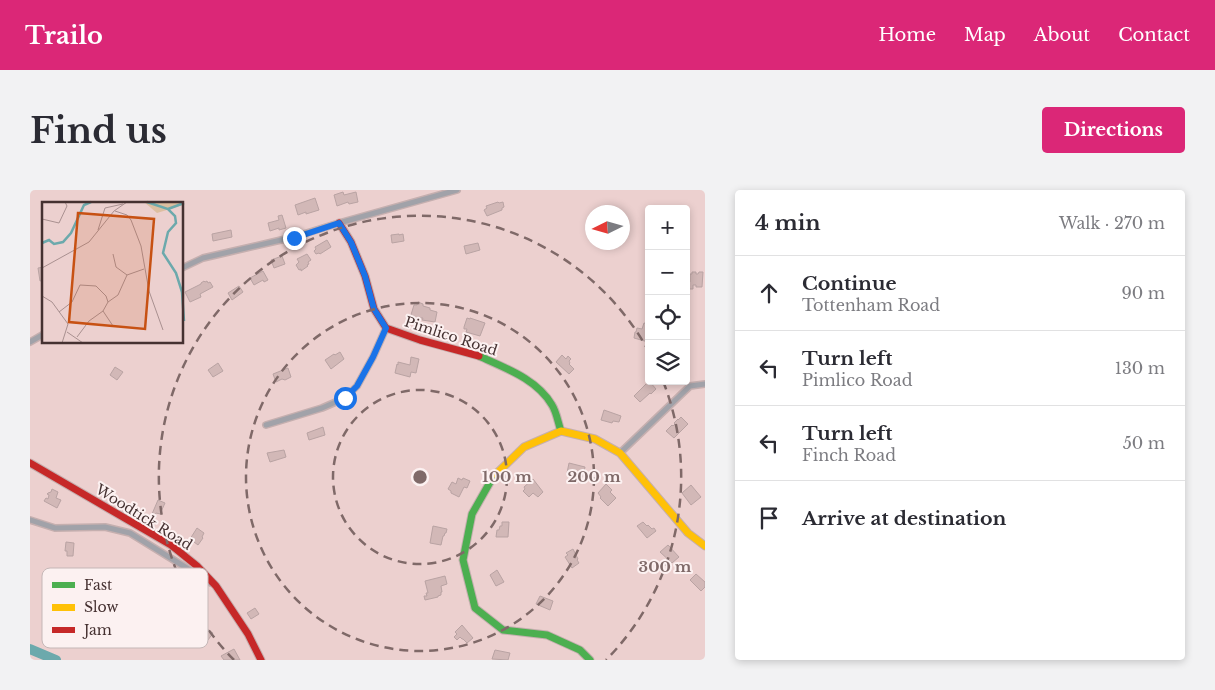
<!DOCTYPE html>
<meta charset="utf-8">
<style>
:root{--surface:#fff;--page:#f2f2f3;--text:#2b2b33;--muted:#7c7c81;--line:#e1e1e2;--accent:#db2777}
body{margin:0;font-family:"Libre Baskerville",serif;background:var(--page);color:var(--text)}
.controls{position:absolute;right:15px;top:15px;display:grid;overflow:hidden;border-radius:5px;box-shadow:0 2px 8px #0003}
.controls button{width:45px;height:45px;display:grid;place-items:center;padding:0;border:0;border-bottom:1px solid var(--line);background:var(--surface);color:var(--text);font:25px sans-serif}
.compass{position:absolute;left:555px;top:15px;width:45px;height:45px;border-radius:50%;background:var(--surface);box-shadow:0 2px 8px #0003;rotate:265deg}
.stop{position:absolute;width:15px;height:15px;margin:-11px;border:4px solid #1a73e8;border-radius:50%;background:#fff}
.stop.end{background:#1a73e8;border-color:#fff;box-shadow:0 1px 5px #0008}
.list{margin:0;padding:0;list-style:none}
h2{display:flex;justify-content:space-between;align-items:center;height:65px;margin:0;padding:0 20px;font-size:21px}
h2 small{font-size:16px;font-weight:400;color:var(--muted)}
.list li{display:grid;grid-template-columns:32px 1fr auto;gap:15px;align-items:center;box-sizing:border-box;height:75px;padding:0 20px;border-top:1px solid var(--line)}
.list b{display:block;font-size:19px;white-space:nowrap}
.list p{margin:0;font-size:16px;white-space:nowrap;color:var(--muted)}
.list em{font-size:16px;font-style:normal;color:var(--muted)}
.icon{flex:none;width:28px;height:28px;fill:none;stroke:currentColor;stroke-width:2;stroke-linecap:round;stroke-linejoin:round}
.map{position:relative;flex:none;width:675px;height:470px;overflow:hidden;border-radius:5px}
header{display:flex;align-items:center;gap:30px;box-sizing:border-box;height:70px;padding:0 25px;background:var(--accent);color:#fff}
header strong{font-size:24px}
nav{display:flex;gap:28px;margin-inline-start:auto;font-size:18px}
.intro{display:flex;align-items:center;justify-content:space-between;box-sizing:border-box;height:120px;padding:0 30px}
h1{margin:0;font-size:35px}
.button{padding:12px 22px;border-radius:5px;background:var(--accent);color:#fff;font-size:18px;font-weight:700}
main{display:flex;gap:30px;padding:0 30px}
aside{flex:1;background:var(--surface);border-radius:5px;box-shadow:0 2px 8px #0003}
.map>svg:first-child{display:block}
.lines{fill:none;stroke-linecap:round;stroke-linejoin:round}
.river{stroke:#6ca9ac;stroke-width:10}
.building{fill:#d2b8b7;stroke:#b9a3a3}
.street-casing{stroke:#c5afaf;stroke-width:8}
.fast-casing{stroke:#c5afaf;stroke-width:9}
.slow-casing{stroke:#c5afaf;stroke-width:9}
.jam-casing{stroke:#c5afaf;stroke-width:9}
.street{stroke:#a1a2a9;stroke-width:5}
.fast{stroke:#4caf50;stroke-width:7}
.slow{stroke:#ffc107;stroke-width:7}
.jam{stroke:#c62828;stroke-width:7}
.route{stroke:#1a73e8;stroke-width:6}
.ring{fill:none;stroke:#7f6968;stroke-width:2.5;stroke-dasharray:9 6}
.labels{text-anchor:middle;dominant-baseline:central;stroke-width:4;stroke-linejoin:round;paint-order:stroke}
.street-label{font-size:14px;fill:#453131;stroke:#fcf1f1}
.inset-river{fill:none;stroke:#6ca9ac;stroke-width:2.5}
.inset-road{fill:none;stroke:#a99090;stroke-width:1}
.view{fill:#c75113;fill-opacity:0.15;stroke:#c75113;stroke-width:2.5}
.inset-edge{fill:none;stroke:#453131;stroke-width:2.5}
.key{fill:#fcf1f1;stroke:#c5b7b7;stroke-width:1}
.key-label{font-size:14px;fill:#453131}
.centre{fill:#7f6968;stroke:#fcf1f1;stroke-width:2.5}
.ring-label{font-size:15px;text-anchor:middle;font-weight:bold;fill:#7f6968;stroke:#fcf1f1;stroke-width:4;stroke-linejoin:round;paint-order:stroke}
</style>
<header>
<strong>Trailo</strong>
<nav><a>Home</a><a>Map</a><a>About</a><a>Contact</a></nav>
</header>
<div class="intro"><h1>Find us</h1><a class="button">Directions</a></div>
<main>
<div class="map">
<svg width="675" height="470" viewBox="0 0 675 470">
<rect width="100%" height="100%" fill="#ecd0cf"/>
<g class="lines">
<!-- river -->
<path class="river" d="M0,459l26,11"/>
</g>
<!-- building -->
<path class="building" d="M313,2l1,3 12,-3 2,10 -9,2 -1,-2 -11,4 -3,-11z
M285,8l4,12 -13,4v-2l-8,3 -3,-10z
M468,12l1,1 4,-1 1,5 -2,1v2l-15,6 -3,-6 3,-2 -1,-2z
M252,25l4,13 -7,2v-2l-9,3 -2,-8 11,-3 -1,-4z
M201,40l1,7 -19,4 -1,-7z
M369,44v1l4,-1 1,7 -12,2 -1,-8z
M297,50l4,7 -11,7 -1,-1 -3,1 -2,-3 2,-2 -1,-2z
M448,53l2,7 -14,4 -2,-8z
M277,64l4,6 -3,2 1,2 -2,1 1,1 -7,5v-2l-2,1 -3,-5 3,-3 -2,-3z
M252,66l3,8 -11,4 -3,-8z
M14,77v13l-4,1 -2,-13z
M233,81l5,9 -4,2 -1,-2 -9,5 -4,-7z
M662,82h4v2h2l1,-2h4l-1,15h-6v-2h-3v4h-6v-7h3v-8h2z
M174,91l1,1 2,-1 1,2 2,-1 3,5 -13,7 1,3 -11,5 -5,-10 16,-8v-1z
M209,96l4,6 -11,8 -4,-7z
M388,112l5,2v2l7,2v2l7,2 -2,10 -13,-2 1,-2h-3v3l-10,-3 4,-13h3z
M437,128l3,1v-1l15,5 -5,13 -14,-4 1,-3h-3v-2z
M614,133l5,1 -1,18 -14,-4 1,-6h1l1,-4 5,1z
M310,162l4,7 -13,10 -6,-9 9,-6 1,1z
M532,165l4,4 2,-3 3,3 -2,2 1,2 -1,1 5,5 -5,5 -13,-12z
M381,167l8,2 -3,14 -5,-1 -1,5 -15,-4 2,-9 1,1v-3l12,3z
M188,173l5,8 -10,6 -5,-7z
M85,177l8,5 -6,8 -7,-5z
M258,178l3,9 -6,3 -3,-1 -6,3 -3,-8z
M619,191l7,8 -5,5 -1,-1 -10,9 -6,-6z
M574,220l17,6 -2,6 -6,-1 -1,2 -11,-3z
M651,227l7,7 -14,14 -8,-7 6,-6 1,1 2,-2 -1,-1 4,-4v1z
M293,237l2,8 -16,5 -2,-7z
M254,260l2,7 -16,5 -3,-9z
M539,273l16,4 -2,10 -4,-1 -2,1 -2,-2 -8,-2z
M428,288l4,2 1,-2 7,3 -3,7 -3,-1 -5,10 -8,-4v-2l-3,-2 4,-7 4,2z
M503,289l10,13 -5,5 -5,-4 -4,4 -6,-6 2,-2 -1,-2z
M576,294l6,6 -2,2 6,6 -8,8 -8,-8 1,-1 -3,-4z
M661,295l10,12 -10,8 -9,-12z
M22,299l6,3 -2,6 5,2 -4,8 -13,-7 2,-3 2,1 1,-4 -2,-1 1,-1 3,-1z
M128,310l7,3 -5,11 -4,-1 -1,2 -3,-1z
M472,332h7l-1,15h-12l1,-7h2l1,-4h2z
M613,332l4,4 1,-1 4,4 2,-1 2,3 -9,7 -10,-12z
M403,336l14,3 -1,4h-1l-1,3h-1l-2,9 -11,-2z
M167,338l7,5 -2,4 1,1 -5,7 -8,-6z
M36,352l8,1 -1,13h-6v-5h-2z
M638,355l11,12 -7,6 -12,-11z
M543,359l5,10 -1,1 2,3 -7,5 -7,-11 3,-2 -2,-2z
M467,380l7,12 -8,4 -6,-11z
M666,384l9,8v5l-4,4 -11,-11z
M415,386l2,8 -6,2 1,6h-1v3l-3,1v1l-13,3 -1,-4h3l-1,-3h2l-3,-12z
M510,406l13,5 -3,9 -14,-6z
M225,418l4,6 -8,5 -4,-6z
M164,430l19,13 -5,7 -18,-13z
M432,435l11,13 -6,5 -4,-4h-1l-2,-2 -3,3 -3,-3 3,-3 -2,-2z
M204,459l6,11h-16l-3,-4z
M465,460l15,3 -2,7 -16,-1z"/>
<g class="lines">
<defs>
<path id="street" d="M152,78l21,-10 91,-21 45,-14 118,-33
M0,152l14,-8
M236,235l56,-17 23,-10 12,-12 16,-29 13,-29
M590,263l70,-67 15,-2
M0,330l25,8 50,-1 25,6 81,50"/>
<path id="fast" d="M449,166c26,12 58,23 73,49 5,8 6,18 9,26
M466,284l-3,3 -21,37 -9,46 12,48 28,22 44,5 33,15 10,10"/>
<path id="slow" d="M466,284l28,-27 37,-16 34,8 25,14 68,80 17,13"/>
<path id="jam" d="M309,33l12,19 14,34 9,33 12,19 34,12 59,16
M0,273l141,82 26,21 19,20 32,48 13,26"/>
</defs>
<!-- street casing -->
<use href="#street" class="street-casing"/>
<!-- fast casing -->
<use href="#fast" class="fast-casing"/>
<!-- slow casing -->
<use href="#slow" class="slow-casing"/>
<!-- jam casing -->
<use href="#jam" class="jam-casing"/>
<!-- street -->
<use href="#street" class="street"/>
<!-- fast -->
<use href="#fast" class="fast"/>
<!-- slow -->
<use href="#slow" class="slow"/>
<!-- jam -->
<use href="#jam" class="jam"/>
</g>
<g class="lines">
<!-- route -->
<path class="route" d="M264,48l45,-15 12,19 14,34 9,33 12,19 -13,29 -16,29 -12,12"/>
</g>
<!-- distance rings -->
<g class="ring">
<circle cx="390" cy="287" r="87"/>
<circle cx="390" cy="287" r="174"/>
<path d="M204 470A261 261 0 1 1 618 160M633 191A261 261 0 0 1 576 470"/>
</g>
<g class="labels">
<!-- street labels -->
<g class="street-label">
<text transform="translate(421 146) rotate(18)">Pimlico Road</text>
<text transform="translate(114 327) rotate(32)">Woodtick Road</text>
</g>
</g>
<!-- overview -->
<g transform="translate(12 12)">
<rect width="141" height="141" fill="#ecd0cf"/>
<path d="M102,0h39v3l-26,8z" fill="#ddbea0"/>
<path class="inset-river" d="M105,0l21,7 7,7 1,7 -8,9 -5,21 13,20 6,19 2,29M126,7l16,-6M0,41l7,-3 5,4 9,-2 8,-9 13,-28 7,-3"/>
<path class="inset-road" d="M73,9l12,4 4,5 10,26 8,45 14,39M0,17l17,4 8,-17 -2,-4M56,28l7,-22 18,-4M71,52l3,13 11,8M0,66l47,-26 25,-31 13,-9M0,94l10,6 16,22 -6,19M66,100l10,-7 9,-20 17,-6M61,109l10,15M17,110l13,-10 8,-17 16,1 10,10 2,6 -5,9 -14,10 -12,16M25,130l16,11"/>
<path class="view" d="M36,11l76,6 -9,110 -76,-7z"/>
<rect width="141" height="141" class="inset-edge"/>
</g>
<!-- legend -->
<rect x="12" y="378" width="166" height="80" rx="8" class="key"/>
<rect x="22" y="392" width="23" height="6" fill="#4caf50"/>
<rect x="22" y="414" width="23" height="7" fill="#ffc107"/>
<rect x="22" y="437" width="23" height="6" fill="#c62828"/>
<g class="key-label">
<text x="54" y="400">Fast</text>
<text x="54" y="422">Slow</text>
<text x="54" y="445">Jam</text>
</g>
<circle cx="390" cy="287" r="8" class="centre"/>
<g class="ring-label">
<text x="477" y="292">100 m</text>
<text x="564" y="292">200 m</text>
<text x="635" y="382">300 m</text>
</g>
</svg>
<div class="controls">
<button>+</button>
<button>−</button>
<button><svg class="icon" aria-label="locate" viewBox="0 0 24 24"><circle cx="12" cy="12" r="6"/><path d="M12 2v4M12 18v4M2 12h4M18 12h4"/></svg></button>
<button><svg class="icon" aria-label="layers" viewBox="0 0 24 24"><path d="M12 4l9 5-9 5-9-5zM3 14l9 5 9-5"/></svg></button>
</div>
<svg class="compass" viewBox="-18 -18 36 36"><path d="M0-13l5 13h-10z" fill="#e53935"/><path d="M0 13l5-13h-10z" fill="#7c7c81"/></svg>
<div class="stop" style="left:315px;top:208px"></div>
<div class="stop end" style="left:264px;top:48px"></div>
</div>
<aside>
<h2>4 min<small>Walk · 270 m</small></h2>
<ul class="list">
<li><svg class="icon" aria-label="ahead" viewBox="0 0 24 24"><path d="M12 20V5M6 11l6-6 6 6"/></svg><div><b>Continue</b><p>Tottenham Road</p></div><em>90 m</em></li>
<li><svg class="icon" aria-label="left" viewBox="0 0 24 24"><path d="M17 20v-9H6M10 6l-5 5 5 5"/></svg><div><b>Turn left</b><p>Pimlico Road</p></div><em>130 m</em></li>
<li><svg class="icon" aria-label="left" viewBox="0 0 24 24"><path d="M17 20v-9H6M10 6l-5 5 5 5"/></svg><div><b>Turn left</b><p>Finch Road</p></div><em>50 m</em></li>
<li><svg class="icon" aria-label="arrive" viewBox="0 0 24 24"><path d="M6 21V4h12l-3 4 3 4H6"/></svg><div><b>Arrive at destination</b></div></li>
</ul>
</aside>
</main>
